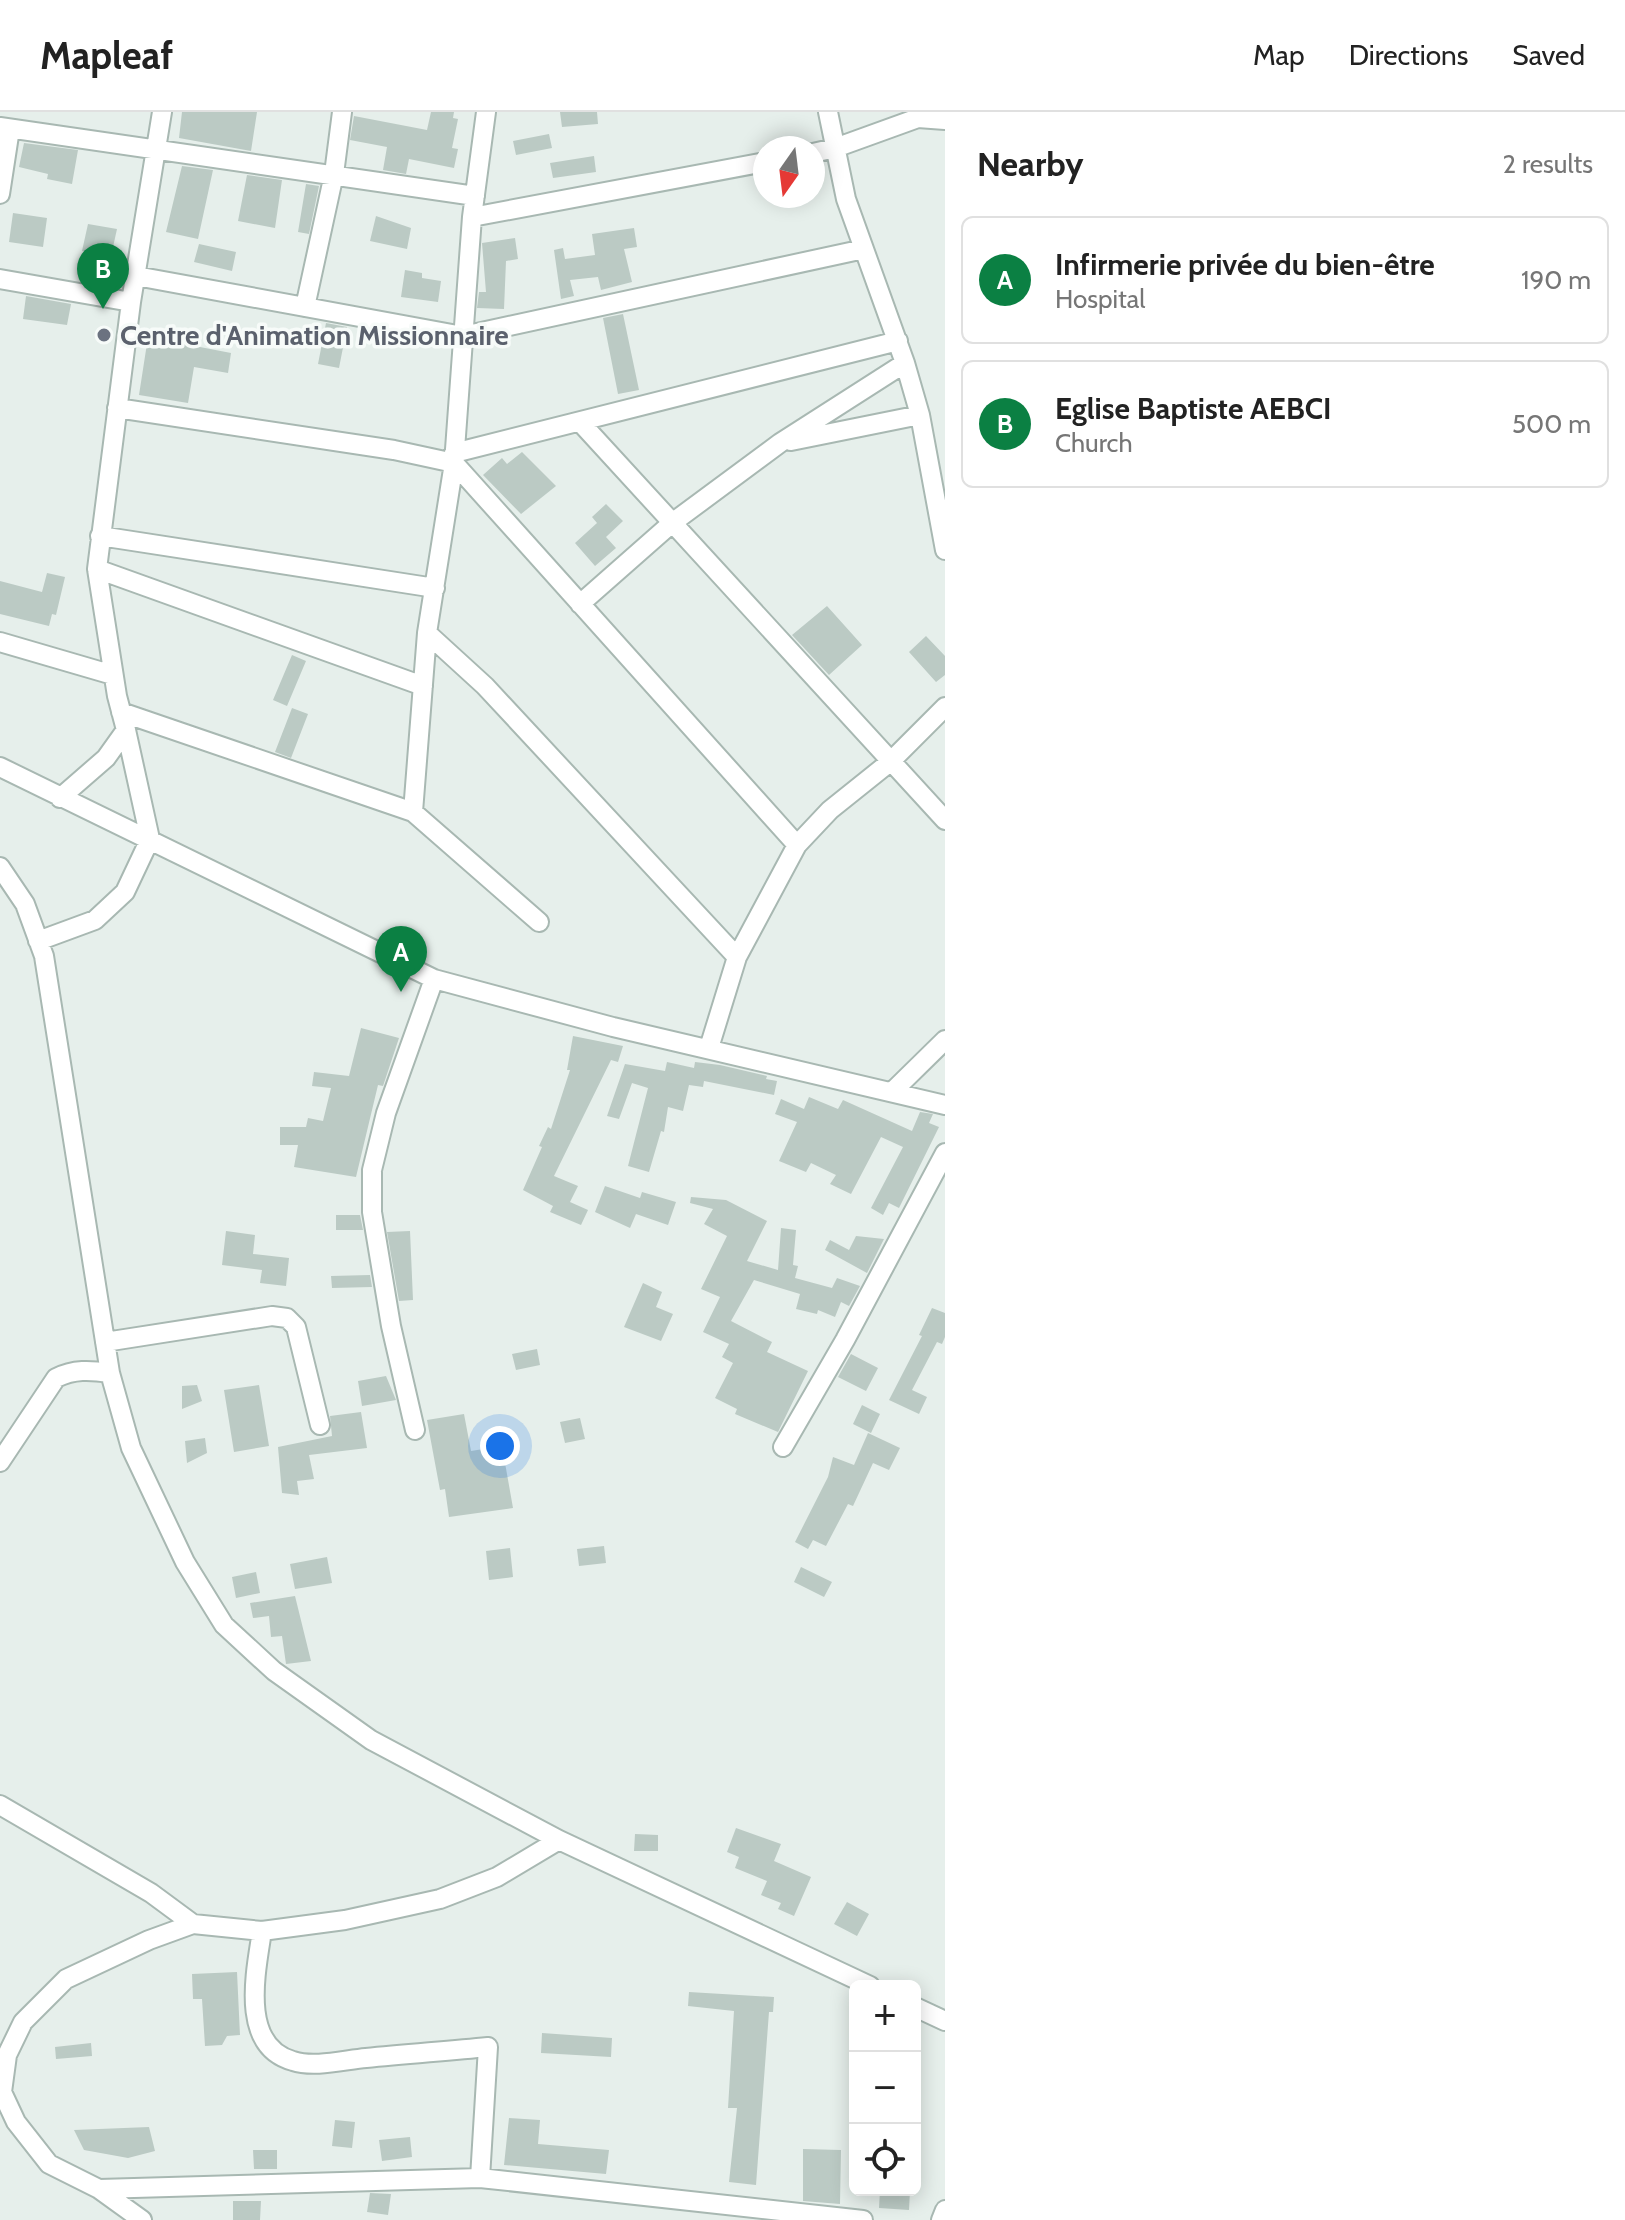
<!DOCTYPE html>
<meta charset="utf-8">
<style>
:root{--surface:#fff;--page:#f6f6f6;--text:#222;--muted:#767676;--line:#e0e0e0;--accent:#0b8043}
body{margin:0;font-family:Cabin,sans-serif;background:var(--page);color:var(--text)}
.controls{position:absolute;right:24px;bottom:24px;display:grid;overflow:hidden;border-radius:12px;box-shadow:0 4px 20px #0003}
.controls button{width:72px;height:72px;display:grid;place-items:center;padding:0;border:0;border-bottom:2px solid var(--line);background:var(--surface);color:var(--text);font:40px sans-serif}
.compass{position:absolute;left:753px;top:24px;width:72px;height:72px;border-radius:50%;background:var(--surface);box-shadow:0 4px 20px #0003;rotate:194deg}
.you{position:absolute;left:500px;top:1334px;width:28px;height:28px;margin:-20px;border:6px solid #fff;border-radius:50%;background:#1a73e8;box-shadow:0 0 0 12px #1a73e833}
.badge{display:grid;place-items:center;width:52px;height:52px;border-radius:50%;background:var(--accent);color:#fff;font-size:26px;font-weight:700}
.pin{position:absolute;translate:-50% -66px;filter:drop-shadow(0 2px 4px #0008)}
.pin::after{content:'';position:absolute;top:42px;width:28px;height:24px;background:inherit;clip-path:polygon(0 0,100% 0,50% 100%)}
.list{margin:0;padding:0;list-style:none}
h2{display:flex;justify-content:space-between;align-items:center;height:104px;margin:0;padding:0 32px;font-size:34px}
h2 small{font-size:26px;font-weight:400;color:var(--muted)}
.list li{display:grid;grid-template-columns:52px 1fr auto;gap:24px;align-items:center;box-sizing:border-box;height:128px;margin:0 16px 16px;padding:0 16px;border:2px solid var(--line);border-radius:12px}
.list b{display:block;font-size:30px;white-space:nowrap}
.list p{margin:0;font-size:26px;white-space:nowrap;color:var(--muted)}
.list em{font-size:26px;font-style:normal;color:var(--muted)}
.icon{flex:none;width:44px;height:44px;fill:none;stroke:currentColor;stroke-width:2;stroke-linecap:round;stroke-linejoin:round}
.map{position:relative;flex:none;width:945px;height:2108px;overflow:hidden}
header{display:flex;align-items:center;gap:48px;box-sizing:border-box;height:112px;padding:0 40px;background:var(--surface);border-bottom:2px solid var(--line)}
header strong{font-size:38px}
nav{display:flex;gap:44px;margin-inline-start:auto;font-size:28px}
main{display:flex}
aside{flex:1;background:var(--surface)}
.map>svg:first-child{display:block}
.building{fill:#bbcac4}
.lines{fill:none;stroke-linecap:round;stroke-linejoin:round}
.minor-casing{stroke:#a8b8b2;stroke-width:22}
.minor{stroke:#fff;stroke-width:18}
.worship-dot{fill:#6b7280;stroke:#f7fbf9;stroke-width:3}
.labels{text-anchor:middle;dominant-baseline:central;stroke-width:7;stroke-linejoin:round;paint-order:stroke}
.worship-label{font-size:28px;font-weight:bold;fill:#5b616d;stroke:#f7fbf9;text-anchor:start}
</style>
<header>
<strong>Mapleaf</strong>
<nav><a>Map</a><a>Directions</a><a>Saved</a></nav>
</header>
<main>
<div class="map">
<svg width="945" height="2108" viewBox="0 0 945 2108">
<rect width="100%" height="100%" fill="#e6efeb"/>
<!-- building -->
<path class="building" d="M182,0h75l-6,39 -72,-13z
M431,0h23l-1,6 5,1 -6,29 6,1 -4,19 -45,-9 -3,15 -23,-4 4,-23 -37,-7 4,-24 73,14z
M560,0h37l1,12 -36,3z
M549,22l3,14 -36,7 -3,-14z
M24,31l54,7 -6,34 -25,-5 1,-5 -29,-7z
M594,44l2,16 -43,6 -3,-15z
M182,54l31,4 -15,69 -32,-7z
M247,63l35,5 -7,48 -37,-7z
M306,72l13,2 -10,48 -11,-2z
M13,101l34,5 -4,29 -34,-5z
M376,104l35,12 -4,21 -37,-8z
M88,112l29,5 -6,27 -29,-5z
M634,116l3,19 -13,2 8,33 -31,8 -3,-13 -28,3 4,16 -13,3 -7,-49 9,-2 2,11 30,-4 -3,-21z
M515,126l3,21 -12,2 -2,48 -27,-1 2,-16h7l-4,-49z
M199,132l37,8 -4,19 -38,-9z
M405,158l17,3v5l19,3 -3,21 -37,-5z
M26,184l45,8 -4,21 -44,-6z
M623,202l16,76 -21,4 -15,-76z
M326,211l21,4 -8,41 -21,-4z
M148,225l83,16 -3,20 -34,-6 -6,36 -49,-8z
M522,340l34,34 -35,28 -38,-39 19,-17 5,6z
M606,392l17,17 -17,16 10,11 -21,18 -20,-23 22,-20 -5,-6z
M47,461l18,4 -9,38 -4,-1 -3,12 -49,-12v-33l42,11z
M827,494l35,39 -33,30 -37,-40z
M926,524l19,20v19l-9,7 -27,-30z
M292,543l14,6 -19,45 -14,-6z
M292,596l16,6 -17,44 -16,-6z
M361,916l38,10 -16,48 -5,-1 -22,92 -62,-10 4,-22h-18v-18h26l2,-9 15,3 8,-33 -19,-2 2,-14 35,4z
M573,924l50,10 -5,16 -7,-2 -57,116 24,10 -8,16 18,8 -7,15 -31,-13 3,-6 -30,-16 19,-43 -3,-1 9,-19 3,2 19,-59h-3z
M667,950l27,6 1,-6 25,3 47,11 -1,3 11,2 -3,14 -70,-14 -1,6 -14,-2 -6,26 -15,-4 -4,25 -3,-1 -12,41 -21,-6 20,-78 -16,-5 -13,36 -12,-3 18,-52 40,7z
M809,985l29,12 5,-9 69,31 8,-19 13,2 -4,9 10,4 -40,81 -10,-5 -6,12 -12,-7 32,-61 -22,-10 -30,57 -21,-10 6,-9 -25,-12 -5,9 -27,-11 18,-39 -22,-8 6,-15 23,10z
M605,1074l35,12 2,-6 34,10 -8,23 -32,-11 -6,14 -35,-16z
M691,1085l35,3 41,21 -20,40 31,9 3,-42 15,2 -3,35 5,1 -3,12 37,10 5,-10 23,8 -11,20 -8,-4 -6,15 -17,-7 -1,4 -21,-5 4,-15 -46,-14 -23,41 41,21 -5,10 41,19 -30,61 -43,-18 2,-5 -22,-11 18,-35 -11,-6 7,-13 -26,-12 17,-35 -19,-8 26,-53 -23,-12 9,-15 -23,-6z
M336,1103h24l3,15h-27z
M226,1119l29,4 -2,19 36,4 -3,28 -26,-3 2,-13 -40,-5z
M410,1119l3,69 -14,1 -12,-69z
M856,1124l28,3 -17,34 -42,-23 5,-10 19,10z
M370,1163l2,12 -40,1 -1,-12z
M643,1171l19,9 -6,15 17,7 -12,27 -37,-14z
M932,1196l13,5v24l-3,7 -5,-2 -25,48 15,7 -8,17 -30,-14 33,-64 -3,-1z
M537,1237l3,16 -24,5 -4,-16z
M851,1242l27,14 -12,23 -28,-14z
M386,1264l10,24 -34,6 -4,-25z
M197,1273l5,16 -20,8v-23z
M259,1273l10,61 -35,6 -10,-62z
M862,1293l18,9 -9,19 -18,-9z
M361,1300l6,36 -58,7 5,24 -17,2 2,14 -17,-2 -4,-46 54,-11 -2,-20z
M464,1302l7,37 31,-5 11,62 -64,9 -4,-28 -5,1 -13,-70z
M580,1306l5,21 -20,4 -5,-21z
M868,1321l32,15 -11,22 -16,-7 -20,43 -5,-2 -22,42 -13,-6 -5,9 -13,-7 33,-65 5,-20 21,8z
M205,1326l2,15 -20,10 -2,-22z
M604,1434l2,17 -27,3 -2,-17z
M510,1436l3,29 -24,3 -3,-29z
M327,1445l5,26 -37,6 -5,-25z
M801,1455l31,15 -8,15 -30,-15z
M256,1460l4,21 -24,5 -4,-21z
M295,1484l16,65 -25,3 -4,-28 -11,1 -2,-21 -16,2 -3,-15z
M736,1716l45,16 -7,17 37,16 -17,39 -16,-7 3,-6 -20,-8 6,-14 -32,-13 4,-11 -12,-5z
M635,1722l23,1v16h-24z
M847,1790l22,12 -12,22 -23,-12z
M237,1860l3,63 -13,1 -5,9 -17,1 -3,-47h-9l-1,-25z
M689,1880l85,5 -1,15h-4l-13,173 -27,-3 8,-74h-9l6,-97 -46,-5z
M542,1921l70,5 -1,19 -70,-4z
M91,1931l1,13 -36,3 -1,-12z
M509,2006l31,2 -2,24 71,6 -3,24 -102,-9z
M335,2008l20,2 -3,26 -20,-2z
M149,2015l6,24 -27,7 -44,-8 -10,-20z
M410,2025l2,20 -30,4 -3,-21z
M803,2037l38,1 -1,54 -37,-3z
M253,2038h24v19h-23z
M880,2078h30l-1,20 -30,-2z
M370,2081l21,1 -3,21 -21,-3z
M233,2089h28l-1,19h-27z"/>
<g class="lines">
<defs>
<path id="minor" d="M828,0l18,87 59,164 15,52 25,135
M0,15l475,69
M813,41l22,-5 83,-30 27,2
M0,82l10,-65
M472,105l293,-55
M136,164l327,60 401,-87
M0,167l131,23
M305,195l29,-133 8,-62
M117,296l277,42 60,13 343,382
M581,311l364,397
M791,329l129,-26
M454,341l444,-112
M100,424l335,52
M97,457l326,117
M580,492l92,-81 108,-80 125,-80
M427,521l58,53 252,271
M0,530l113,33
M121,600l292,100 14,-179 27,-170 18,-246 14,-105
M0,655l434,212 179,48 332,78
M60,686l46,-40 20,-28 -9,-34 -20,-127 34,-267 31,-190
M413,700l126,110
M0,755l25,37 19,52 66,417 21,75 54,114 39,63 50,46 97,69 188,100 311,146
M38,829l57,-21 30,-28 25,-53 -24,-109
M709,936l28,-91 60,-112 33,-35 60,-48 55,-55
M892,980l53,-52
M105,1230l167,-26 15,2 9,9 24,98
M415,1318l-24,-104 -19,-114v-42l14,-57 48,-134
M783,1335l62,-107 100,-187
M0,1350l56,-84c18,-9 34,-8 54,-5
M0,1693l151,88 42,31
M915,1895l30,14
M480,2066l383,42
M99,2077l381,-11 8,-131c-41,4 -82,7 -122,11 -22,2 -52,10 -73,3 -54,-15 -37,-90 -31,-130
M142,2108l-43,-31 -50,-25 -33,-42 -14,-30 5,-37 16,-33 43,-43 83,-39 44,-16 69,7 83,-11 95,-21 57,-22 62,-37
M941,2108l4,-10"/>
</defs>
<!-- minor casing -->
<use href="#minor" class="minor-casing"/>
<!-- minor -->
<use href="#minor" class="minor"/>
</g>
<!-- markers -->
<circle class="worship-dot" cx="104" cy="223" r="8"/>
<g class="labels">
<!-- worship labels -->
<g class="worship-label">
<text x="120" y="223">Centre d'Animation Missionnaire</text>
</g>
</g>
</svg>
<div class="controls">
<button>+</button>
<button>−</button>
<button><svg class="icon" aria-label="locate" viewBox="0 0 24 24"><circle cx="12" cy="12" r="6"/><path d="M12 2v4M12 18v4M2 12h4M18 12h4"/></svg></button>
</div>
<svg class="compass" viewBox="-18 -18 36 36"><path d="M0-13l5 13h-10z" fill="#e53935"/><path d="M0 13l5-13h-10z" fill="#767676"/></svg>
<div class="you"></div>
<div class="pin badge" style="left:401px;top:880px">A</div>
<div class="pin badge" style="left:103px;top:197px">B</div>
</div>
<aside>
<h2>Nearby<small>2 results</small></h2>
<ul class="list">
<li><span class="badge">A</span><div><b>Infirmerie privée du bien-être</b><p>Hospital</p></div><em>190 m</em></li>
<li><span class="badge">B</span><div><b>Eglise Baptiste AEBCI</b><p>Church</p></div><em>500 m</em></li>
</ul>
</aside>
</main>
